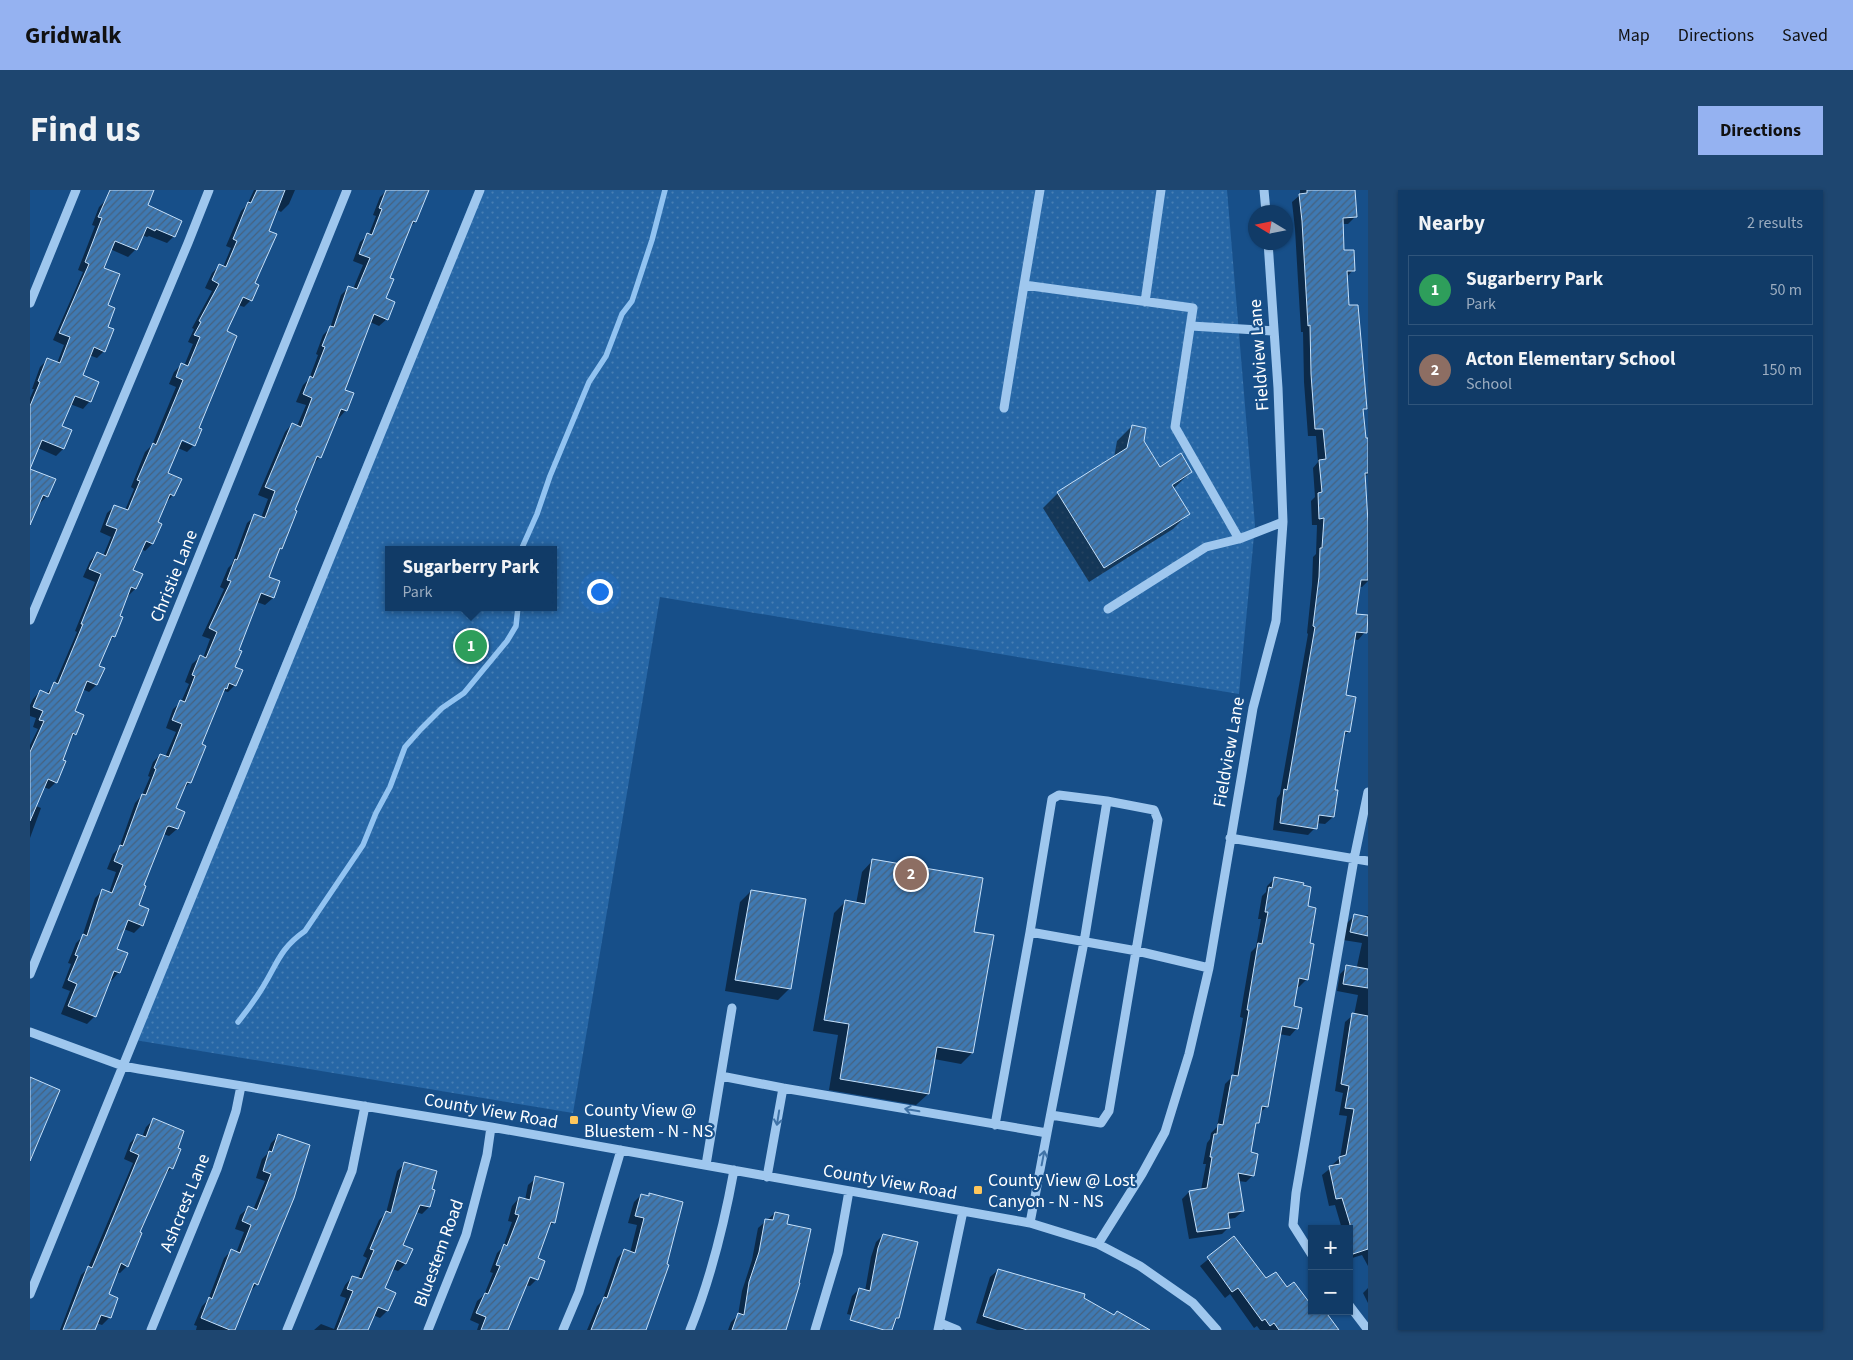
<!DOCTYPE html>
<meta charset="utf-8">
<style>
:root{--surface:#113b67;--page:#1e4670;--text:#f1f3f6;--muted:#9cadc0;--line:#30557b;--accent:#95b2f1}
body{margin:0;font-family:"Source Sans 3",sans-serif;background:var(--page);color:var(--text)}
.controls{position:absolute;right:15px;bottom:15px;display:grid;overflow:hidden;border-radius:0px;box-shadow:0 1px 4px #0004}
.controls button{width:45px;height:45px;display:grid;place-items:center;padding:0;border:0;border-bottom:1px solid var(--line);background:var(--surface);color:var(--text);font:25px sans-serif}
.compass{position:absolute;left:1218px;top:15px;width:45px;height:45px;border-radius:50%;background:var(--surface);box-shadow:0 1px 4px #0004;rotate:280deg}
.you{position:absolute;left:569px;top:401px;width:18px;height:18px;margin:-12px;border:4px solid #fff;border-radius:50%;background:#1a73e8;box-shadow:0 0 0 8px #1a73e833}
.badge{display:grid;place-items:center;width:32px;height:32px;border-radius:50%;background:var(--accent);color:#fff;font-size:16px;font-weight:700}
.pin{position:absolute;translate:-50% -50%;border:2px solid #fff;box-shadow:0 1px 5px #0006}
.popup{position:absolute;left:355px;top:356px;width:172px;height:65px;box-sizing:border-box;display:grid;place-content:center;border-radius:0px;background:var(--surface);filter:drop-shadow(0 1px 4px #0005);font-size:16px;white-space:nowrap;color:var(--muted)}
.popup b{font-size:19px;color:var(--text)}
.popup::after{content:'';position:absolute;left:50%;top:100%;margin-left:-10px;border:10px solid transparent;border-top-color:var(--surface)}
.list{margin:0;padding:0;list-style:none}
h2{display:flex;justify-content:space-between;align-items:center;height:65px;margin:0;padding:0 20px;font-size:21px}
h2 small{font-size:16px;font-weight:400;color:var(--muted)}
.list li{display:grid;grid-template-columns:32px 1fr auto;gap:15px;align-items:center;box-sizing:border-box;height:70px;margin:0 10px 10px;padding:0 10px;border:1px solid var(--line);border-radius:0px}
.list b{display:block;font-size:19px;white-space:nowrap}
.list p{margin:0;font-size:16px;white-space:nowrap;color:var(--muted)}
.list em{font-size:16px;font-style:normal;color:var(--muted)}
.map{position:relative;flex:none;width:1338px;height:1140px;overflow:hidden;border-radius:0px}
header{display:flex;align-items:center;gap:30px;box-sizing:border-box;height:70px;padding:0 25px;background:var(--accent);color:#111}
header strong{font-size:24px}
nav{display:flex;gap:28px;margin-inline-start:auto;font-size:18px}
.intro{display:flex;align-items:center;justify-content:space-between;box-sizing:border-box;height:120px;padding:0 30px}
h1{margin:0;font-size:35px}
.button{padding:12px 22px;border-radius:0px;background:var(--accent);color:#111;font-size:18px;font-weight:700}
main{display:flex;gap:30px;padding:0 30px}
aside{flex:1;background:var(--surface);border-radius:0px;box-shadow:0 1px 4px #0004}
.map>svg:first-child{display:block}
.park{fill:url(#park-dots);fill-rule:evenodd}
.shadow{fill:#0007;fill-rule:evenodd}
.lines{fill:none;stroke-linecap:round;stroke-linejoin:round}
.stream{stroke:#92c3f1;stroke-width:5.5}
.building{fill:url(#building-hatch);stroke:#c5e0fa}
.minor{stroke:#9fc7ee;stroke-width:9}
.oneway{stroke:#4073a7}
.poi-dot{fill:#ffc75c;stroke:#174f89;stroke-width:2}
.labels{text-anchor:middle;dominant-baseline:central;stroke-width:4.5;stroke-linejoin:round;paint-order:stroke}
.street-label{font-size:18px;fill:#fff;stroke:#174f89}
.poi-label{font-size:18px;fill:#fff;stroke:#174f89;text-anchor:start}
</style>
<header>
<strong>Gridwalk</strong>
<nav><a>Map</a><a>Directions</a><a>Saved</a></nav>
</header>
<div class="intro"><h1>Find us</h1><a class="button">Directions</a></div>
<main>
<div class="map">
<svg width="1338" height="1140" viewBox="0 0 1338 1140">
<defs>
<pattern id="park-dots" width="8" height="8" patternUnits="userSpaceOnUse" patternTransform="scale(1.25)"><rect width="8" height="8" fill="#2767a6"/><path d="M2 2h.1M6 6h.1" fill="none" stroke="#477eb3" stroke-width="1.8" stroke-linecap="round"/></pattern>
<pattern id="building-hatch" width="6" height="6" patternUnits="userSpaceOnUse" patternTransform="scale(1.25)"><rect width="6" height="6" fill="#3f79b2"/><path d="M-1 1l2-2M0 6l6-6M5 7l2-2" fill="none" stroke="#46627f"/></pattern>
</defs>
<rect width="100%" height="100%" fill="#174f89"/>
<!-- park -->
<path class="park" d="M445,0h752l28,335 -16,169 -579,-97 -87,516 -444,-74zM358,360h166v57h-166z"/>
<!-- shadow -->
<path class="shadow" d="M94,0h28l-6,16 28,30 -7,7 -18,-7 -2,1 -5,-2 -6,14 -8,8 -18,-8 -8,19 4,38 -2,45 -7,7 -8,-3 -8,21 9,25 -7,8 -13,-5 -10,23 11,4 -8,18 -7,7 -18,-8 -8,19v-69l4,-9h-2l8,-22 8,-8 9,4 7,-18 -11,-5 30,-68 -5,-2 17,-44 -3,-1 7,-18 7,-7z
M224,0h41l-6,14 -8,8 -5,-3 -9,22 -14,53 -2,16 -7,7 -6,-2 -12,27 -28,96 -4,17 -7,7 -9,-4 -11,26 6,21 -7,8 -9,20 -5,21 -7,7 -4,-2 -9,22 9,4 -6,14 -7,7 -10,20 -4,21 -6,5 -10,24 -2,19 -7,7 -7,-3 -9,23 2,22 -5,5 -9,22 -5,21 -7,7 -6,-2 -7,19 5,2 -11,30v-93l8,-16 -5,-2 3,-9 -6,-2v-11l3,-6 7,-8 6,3 9,-11 22,-51 -2,-1 20,-49 -12,-5 7,-16 7,-7 6,2 8,-19 -11,-5 7,-19 8,-7 10,4 9,-21 -3,-2 14,-35 7,-7 24,-58 -7,-3 5,-12 7,-7 3,1 9,-22 -5,-2 6,-13 -2,-1 20,-37 -7,-3 7,-15 7,-7 4,1 8,-19 -5,-2 15,-35 6,-6zM147,247l16,6v3l-17,-7z
M357,0l28,32 -6,6 -20,50 -5,20 3,21 -8,7 -9,-4 -27,69 3,19 -7,8 -3,-1 -16,40 -8,8 -18,46 -13,37 -4,5 -10,24 12,5 -6,16 -8,7 -8,-3 -20,49 -3,17 1,17 -7,7 -4,-1 -24,54 -10,37 -7,8 -8,19 8,4 -6,16 -8,7 -6,-2 -21,52 -4,20 4,19 -8,8 -10,-4 -8,21 3,22 -7,8 -3,-1 -14,37 -8,8 -26,-10 9,-23 -8,-3 9,-24 -3,-1 8,-20 6,-6 13,-39 7,-7 7,2 7,-21 -9,-3 6,-15 6,-6 16,-45 7,-8 8,-18 -2,-1 5,-14 7,-7 5,2 11,-25 -10,-4 7,-19 8,-7 8,-18 -4,-2 7,-18 8,-7 3,1 7,-19 -8,-3 22,-47 -4,-2 8,-19 4,-4 15,-41 8,-7 6,2 7,-19 -10,-4 27,-63 7,-8 5,2 9,-21 -10,-3 7,-17 6,-6 9,-24 -2,-1 7,-19 7,-7 11,-33 7,-7 5,1 10,-24 -10,-4 7,-19 9,-8 7,-18 -3,-1 7,-18z
M1270,0h54l2,26 -8,8h-6l1,27 10,19 -7,8 2,28 17,102 -3,3 3,29 3,10v24l-4,3 4,104 -6,6h-4l-3,28 10,17 -7,8 -5,-1 -8,57 4,35 -7,7 -9,53v26l-8,7 -9,-1 -1,5 -7,7 -35,-5 4,-32 3,-4 28,-160 -1,-1 5,-48 1,-28 3,-3 1,-29h-5l-1,-24 4,-4 -2,-29 5,-6 -2,-26h-8l-4,-54 -1,-50h-2l-6,-103 -3,-27 8,-7z
M1102,236l27,43 32,3 -18,17 15,25 -15,15 -84,53 -46,-74 15,-15 56,-35 3,-17z
M0,280l17,26 -7,7h-2l-8,21z
M843,670l100,73 -1,120 -11,11 -27,-5 -6,35 -12,11 -87,-15 9,-55 -25,-4 21,-118 11,-11 11,2 6,-32z
M1244,689l32,28 3,37 -2,35 -8,8 -3,-1 -3,21 4,21 -7,8 -11,-2 -12,72 -8,8 -1,9 -4,3 -5,27 4,22 -7,7 -8,-1 5,30 -8,7 -7,1 1,8 -7,7 -33,5 -7,-40 7,-7 12,-2 5,-26h-3l4,-21 3,-4 1,-6 6,-6 8,-43 8,-8 10,-58 -3,-1 11,-65 5,-5 5,-28h-3l4,-23 4,-4 1,-6z
M721,701l38,98 -11,11 -53,-9 15,-89z
M1337,725h1v351l-6,-11 -13,4v-30h-7l-7,-24 -6,1 -7,-31 10,-8v-2l8,-7 7,-42 -8,-1 4,-22 -8,-2 10,-69 8,-7h1l4,-20 -21,-4 3,-17 7,-7 9,1 1,-2 5,-23 -19,-3 4,-17 7,-7 10,2z
M123,930l19,48 -8,7 -25,58 -12,33 -7,7 -4,-1 -9,23 10,4 -8,19 -7,7 -6,-2 -3,7h-33l21,-55 7,-7 45,-105 -9,-4 6,-16 8,-8 4,2 4,-10z
M248,946l-21,148 -7,8 -17,38h-37l1,-4 -3,-1 8,-19 6,-6 16,-42 7,-7 5,2 8,-21 -9,-3 5,-14 8,-7 5,2 12,-29 -9,-3 6,-19 5,-5 4,-11z
M375,974l25,26 -1,17 -7,7 -6,-2 -14,34 9,4 -6,14 -7,7 -6,-2 -9,20 11,4 -7,18 -7,7 -7,-3 -6,15h-53l7,-6 13,5 12,-31 -6,-2 5,-11 7,-8 6,2 9,-21 -4,-2 16,-36 7,-7 11,-42z
M506,988l18,44 -7,7 -11,30 1,20 -7,7 -5,-1 -18,45h-30l2,-6 -9,-4 7,-19 7,-6 9,-22 -3,-1 7,-19 6,-6 9,-25 -4,-1 4,-15 7,-8 6,2 3,-15zM493,1086l12,1v3z
M611,1005l7,2 2,-2 -6,135h-57l10,-24 5,-5 15,-43 7,-7 6,2 7,-28 -9,-2 6,-21z
M745,1023l10,11 -2,106h-55l3,-8 7,-7 4,-24 10,-31 6,-32z
M853,1045l15,83 -7,7 -44,-11 5,-18 7,-7 6,2 6,-34 5,-15z
M1204,1048l32,42 20,9 26,22 25,19h-77l-3,-4 -3,2 -24,-34 -5,4 -25,-32z
M968,1080l84,29 62,31h-147l-21,-7 14,-46z
M1338,1098v15l-5,-10z"/>
<g class="lines">
<!-- stream -->
<path class="stream" d="M491,360l16,-36 13,-38 39,-94 17,-26 16,-42 10,-13 20,-61 13,-50
M208,832c8,-10 16,-21 23,-32 16,-25 18,-41 44,-59l58,-86 13,-32 14,-26 15,-40 16,-18 21,-21 22,-15 43,-52 9,-15 2,-19"/>
</g>
<!-- building -->
<path class="building" d="M80,0h44l-6,15 34,16 -7,16 -19,-8 -1,2 -8,-4 -10,23 -22,-9 -11,27 16,6 -12,31 7,3 -7,19 6,2 -9,23 -11,-5 -11,28 16,7 -8,20 -16,-6 -13,30 10,4 -8,19 -22,-9 -12,29 26,10 -8,18 -5,-2 -13,30v-119l10,-24 -2,-1 9,-23 13,5 10,-26 -11,-4 30,-69 -4,-2 17,-44 -4,-1z
M227,0h28l-16,41 8,3 -22,49 4,2 -7,16 -9,-4 -16,34 10,5 -38,92 3,1 -7,17 -13,-6 -14,33 14,6 -8,17 -4,-2 -12,28 4,2 -9,20 -7,-3 -13,29 10,4 -7,15 -5,-2 -11,29 3,1 -8,20 -3,-1 -13,30 6,2 -8,17 -10,-4 -12,30 9,4 -8,20 -3,-2 -10,27 3,1 -9,22 -9,-4 -18,42v-69l14,-31 -5,-1 4,-9 -10,-4 7,-17 9,4 5,-12 4,2 25,-60h-2l20,-50 -12,-5 8,-17 9,4 11,-27 -11,-4 8,-20 14,5 12,-29 -3,-1 16,-37 3,2 27,-65 -7,-3 5,-14 7,3 12,-29 -6,-2 7,-13 -2,-1 20,-37 -7,-4 7,-16 7,3 11,-26 -4,-2 15,-37 3,1z
M356,0h43l-13,32 -3,-1 -23,57 4,1 -8,19 9,4 -7,18 -14,-6 -29,76 9,3 -7,18 -6,-2 -20,49 -4,-2 -22,54 2,1 -15,38 -2,-1 -11,29 11,4 -6,17 -13,-5 -22,57 3,1 -7,16 8,3 -7,16 -7,-3 -2,6 -2,-1 -23,56 4,2 -15,37 -4,-1 -11,26 9,4 -7,17 -9,-3 -2,1 -23,58 2,1 -7,19 10,4 -6,17 -15,-6 -11,29 11,4 -8,20 -6,-2 -18,46 -28,-11 9,-22 -9,-4 10,-24 -3,-1 8,-21 4,2 15,-47 10,4 11,-28 -9,-4 6,-16 3,1 19,-52 4,1 10,-26 -2,-1 6,-14 9,3 13,-33 -10,-4 8,-20 5,2 10,-26 -3,-1 8,-20 6,3 11,-26 -8,-4 22,-47 -4,-1 8,-21 2,1 17,-46 11,4 10,-27 -10,-4 27,-64 9,4 11,-29 -9,-4 7,-18 3,2 12,-31 -3,-1 8,-20 4,1 14,-41 9,3 13,-31 -11,-4 8,-21 5,2 10,-26 -3,-1z
M1277,0h48l2,27 -14,1 1,32h10l1,21h-8l2,34h9l9,104h-4l3,29h2v35h-3l3,49v58h-7l-5,34 12,1 -1,18 -11,-1 -10,63 10,2 -6,35 -5,-1 -10,59h3l-4,27 -15,-2 -2,14 -37,-6 4,-34 3,1 28,-163 -2,-1 6,-49 1,-29h2l2,-30 -5,1 -1,-26 4,-1 -3,-32 7,-1 -3,-30h-8l-4,-55 -1,-49 -2,1 -6,-105 -3,-27 8,-1z
M1102,235l14,3 -2,13 16,26 21,-14 11,19 -20,13 18,29 -86,54 -47,-76 70,-44z
M842,669l111,19 -9,54 20,3 -21,118 -36,-6 -8,47 -89,-15 9,-55 -25,-4 21,-120 20,4z
M1244,687l30,6 -1,2 8,2 -3,19 8,2 -6,35 4,1 -6,36 -9,-2 -5,28 8,2 -4,21 -16,-3 -14,81 -6,-1 -3,17h-3l-5,29 7,2 -4,22 -16,-3 6,38 -16,2 2,15 -33,4 -8,-41 18,-3 5,-31h-2l4,-23h3l1,-10 5,1 9,-50 6,1 11,-66h-2l11,-67 4,1 6,-32h-3l4,-25 3,1z
M721,700l55,9 -15,90 -56,-9z
M1324,724l14,3v19l-18,-4z
M1316,775l22,4v19l-25,-4z
M1322,823l16,3v233l-15,5 -4,-12 1,-18 -8,-26 -6,1 -7,-33 11,-2 -1,-7 7,-2 8,-46 -9,-1 4,-22 -8,-2z
M0,887l30,13 -30,71z
M123,928l31,13 -6,17 3,1 -8,20 -4,-2 -29,65 2,1 -14,34 -7,-4 -12,31 9,4 -7,20 -10,-3 -6,15h-32l25,-64 4,2 47,-113 -9,-4 7,-17 9,3z
M248,944l32,11 -16,53 -36,87 -4,-2 -19,47h-5l-29,-12 8,-21 3,2 19,-50 9,4 11,-28 -9,-4 6,-15 9,4 14,-36 -8,-3 6,-20 3,1z
M374,972l33,9 -5,18 3,1 -5,17 -10,-2 -17,40 10,4 -7,15 -9,-4 -12,28 11,5 -8,18 -10,-4 -10,23h-31l16,-39 -6,-2 5,-13 10,3 12,-29 -4,-1 16,-38 5,2z
M505,986l29,7 -9,40 -4,-1 -13,36 7,3 -7,19 -8,-3 -22,53h-27l5,-13 -10,-4 9,-20 3,1 12,-28 -4,-1 8,-21 3,2 12,-31 -4,-1 4,-17 11,3z
M619,1003l34,9 -16,62 2,1 -23,65h-55l13,-33 3,1 17,-49 11,4 9,-35 -9,-2 6,-22 8,2z
M745,1022l14,3 -2,9 24,5 -12,54h1l-14,47h-54l6,-17 6,2 5,-33 10,-30 6,-33 8,1z
M853,1044l35,8 -19,76h-3l-4,12h-8l-34,-10 9,-32 11,3 8,-43z
M1204,1046l32,42 10,-6 11,15 7,-5 18,24v5h13l14,19h-60l-5,-7 -4,3 -5,-7 -3,2 -24,-33 -6,4 -25,-35z
M968,1079l87,25 -1,4 30,17 3,-4 33,19h-123l-44,-14z"/>
<g class="lines">
<!-- minor -->
<path class="minor" d="M1010,0l-16,95 169,23 -18,119 64,112
M1234,0l2,22
M1115,112l16,-112
M0,113l46,-113
M1161,136l83,5
M974,218l20,-123
M1078,419l98,-62 33,-8 44,-17
M0,430l158,-377 21,-53
M1200,648l138,23
M1000,742l22,-133 7,-4 48,6 -23,141 -37,191
M0,784l317,-784
M0,842l93,34 16,3 352,58 539,96 68,21 42,22 53,37 24,27
M691,886l62,12
M1021,925l50,8 8,-12 49,-291 -4,-10 -47,-9
M965,935l35,-193 107,19 72,17
M676,975l26,-157
M737,987l16,-89 264,45 -17,90
M1068,1054l44,-70 23,-42 24,-78 20,-86 44,-260 23,-87 7,-99 -5,-134 -10,-146
M1282,1065l-19,-30 3,-32 58,-334 14,-67
M0,1104l450,-1104
M1319,1115l19,25
M910,1133l17,7
M121,1140l66,-161 19,-58 5,-25
M257,1140l65,-159 13,-65
M398,1140l38,-95 21,-80 4,-28
M533,1140l16,-38 42,-142
M660,1140c21,-52 34,-105 44,-160
M785,1140l23,-77 11,-62
M908,1140l25,-119"/>
</g>
<!-- one-way arrows -->
<defs><path id="oneway-shaft" d="M-6 0H5M1.5-3L5.5 0L1.5 3" fill="none" stroke-width="1.6" stroke-linecap="round" stroke-linejoin="round" transform="scale(1.25)"/></defs>
<g class="oneway">
<use href="#oneway-shaft" transform="translate(882 920) rotate(-170)"/>
<use href="#oneway-shaft" transform="translate(748 928) rotate(99)"/>
<use href="#oneway-shaft" transform="translate(1013 968) rotate(-79)"/>
</g>
<!-- markers -->
<g class="poi-dot">
<rect x="539" y="925" width="10" height="10" rx="2.5"/>
<rect x="943" y="995" width="10" height="10" rx="2.5"/>
</g>
<g class="labels">
<!-- street labels -->
<g class="street-label">
<text transform="translate(1229 165) rotate(-94)">Fieldview Lane</text>
<text transform="translate(144 386) rotate(-68)">Christie Lane</text>
<text transform="translate(1199 562) rotate(-80)">Fieldview Lane</text>
<text transform="translate(461 921) rotate(10)">County View Road</text>
<text transform="translate(860 992) rotate(10)">County View Road</text>
<text transform="translate(155 1013) rotate(-68)">Ashcrest Lane</text>
<text transform="translate(409 1063) rotate(-70)">Bluestem Road</text>
</g>
<!-- poi labels -->
<g class="poi-label">
<text x="554" y="920">County View @<tspan x="554" dy="21">Bluestem - N - NS</tspan></text>
<text x="958" y="990">County View @ Lost<tspan x="958" dy="21">Canyon - N - NS</tspan></text>
</g>
</g>
</svg>
<div class="controls">
<button>+</button>
<button>−</button>
</div>
<svg class="compass" viewBox="-18 -18 36 36"><path d="M0-13l5 13h-10z" fill="#e53935"/><path d="M0 13l5-13h-10z" fill="#9cadc0"/></svg>
<div class="you"></div>
<div class="pin badge" style="left:441px;top:456px;background:#2e9e5b">1</div>
<div class="popup"><b>Sugarberry Park</b>Park</div>
<div class="pin badge" style="left:881px;top:684px;background:#8d6e63">2</div>
</div>
<aside>
<h2>Nearby<small>2 results</small></h2>
<ul class="list">
<li><span class="badge" style="background:#2e9e5b">1</span><div><b>Sugarberry Park</b><p>Park</p></div><em>50 m</em></li>
<li><span class="badge" style="background:#8d6e63">2</span><div><b>Acton Elementary School</b><p>School</p></div><em>150 m</em></li>
</ul>
</aside>
</main>
